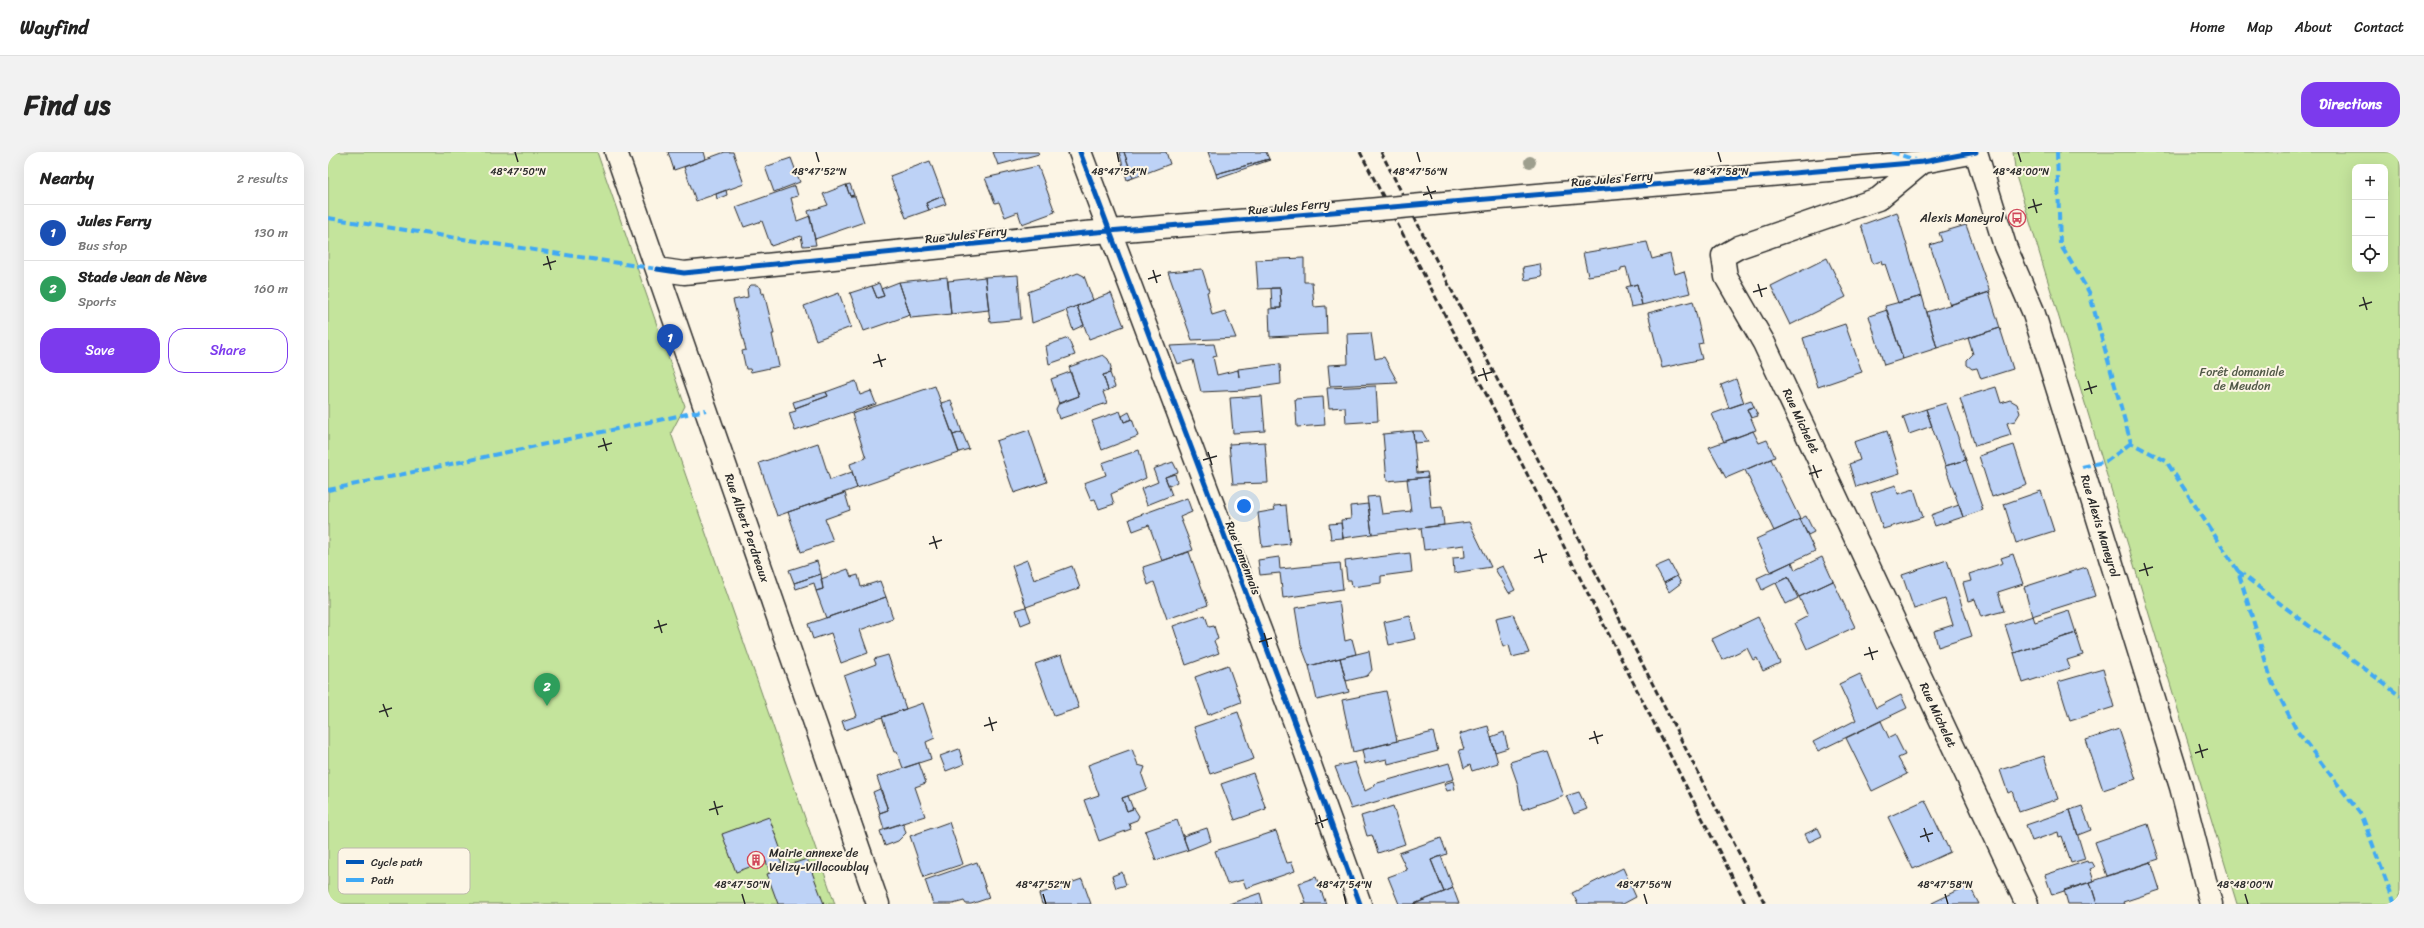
<!DOCTYPE html>
<meta charset="utf-8">
<style>
:root{--surface:#fff;--page:#f2f2f2;--text:#222;--muted:#767676;--line:#e0e0e0;--accent:#7c3aed}
body{margin:0;font-family:Sriracha,sans-serif;background:var(--page);color:var(--text)}
.controls{position:absolute;right:12px;top:12px;display:grid;overflow:hidden;border-radius:8px;box-shadow:0 4px 16px #0002}
.controls button{width:36px;height:36px;display:grid;place-items:center;padding:0;border:0;border-bottom:1px solid var(--line);background:var(--surface);color:var(--text);font:20px sans-serif}
.you{position:absolute;left:916px;top:354px;width:14px;height:14px;margin:-10px;border:3px solid #fff;border-radius:50%;background:#1a73e8;box-shadow:0 0 0 6px #1a73e833}
.badge{display:grid;place-items:center;width:26px;height:26px;border-radius:50%;background:var(--accent);color:#fff;font-size:13px;font-weight:700}
.pin{position:absolute;translate:-50% -33px;filter:drop-shadow(0 1px 2px #0008)}
.pin::after{content:'';position:absolute;top:21px;width:14px;height:12px;background:inherit;clip-path:polygon(0 0,100% 0,50% 100%)}
.list{margin:0;padding:0;list-style:none}
h2{display:flex;justify-content:space-between;align-items:center;height:52px;margin:0;padding:0 16px;font-size:17px}
h2 small{font-size:13px;font-weight:400;color:var(--muted)}
.list li{display:grid;grid-template-columns:26px 1fr auto;gap:12px;align-items:center;box-sizing:border-box;height:56px;padding:0 16px;border-top:1px solid var(--line)}
.list b{display:block;font-size:15px;white-space:nowrap}
.list p{margin:0;font-size:13px;white-space:nowrap;color:var(--muted)}
.list em{font-size:13px;font-style:normal;color:var(--muted)}
.actions{display:flex;gap:8px;padding:12px 16px}
.actions a{flex:1;padding:9px 0;border:1px solid var(--accent);border-radius:16px;text-align:center;font-size:14px;color:var(--accent)}
.actions .main{background:var(--accent);color:#fff}
.icon{flex:none;width:22px;height:22px;fill:none;stroke:currentColor;stroke-width:2;stroke-linecap:round;stroke-linejoin:round}
.map{position:relative;flex:none;width:2072px;height:752px;overflow:hidden;border-radius:16px}
header{display:flex;align-items:center;gap:24px;box-sizing:border-box;height:56px;padding:0 20px;background:var(--surface);border-bottom:1px solid var(--line)}
header strong{font-size:19px}
nav{display:flex;gap:22px;margin-inline-start:auto;font-size:14px}
.intro{display:flex;align-items:center;justify-content:space-between;box-sizing:border-box;height:96px;padding:0 24px}
h1{margin:0;font-size:28px}
.button{padding:10px 18px;border-radius:16px;background:var(--accent);color:#fff;font-size:14px;font-weight:700}
main{display:flex;gap:24px;padding:0 24px}
aside{flex:1;background:var(--surface);border-radius:16px;box-shadow:0 4px 16px #0002}
.map>svg:first-child{display:block}
.green{fill:#c4e49c;stroke:#788864;fill-rule:evenodd}
.building{fill:#bdd2f6;stroke:#2b2b2b}
.lines{fill:none;stroke-linecap:round;stroke-linejoin:round}
.minor-casing{stroke:#2b2b2b;stroke-width:25}
.minor{stroke:#fcf5e5;stroke-width:22}
.rail{stroke:#2b2b2b;stroke-width:3;stroke-dasharray:6 3;stroke-linecap:butt}
.minor-bridge-casing{stroke:#2b2b2b;stroke-width:25;stroke-linecap:butt}
.minor-bridge{stroke:#fcf5e5;stroke-width:22}
.quiet{stroke:#3fa9f5;stroke-width:4;stroke-dasharray:8 4;stroke-linecap:butt}
.cycleway-casing{stroke:#fcf5e5;stroke-width:8}
.cycleway{stroke:#0057b8;stroke-width:5}
.tree{fill:#9e9f8e}
.ticks{fill:none;stroke:#2b2b2b;stroke-width:1.5}
.labels{text-anchor:middle;dominant-baseline:central;stroke-width:4;stroke-linejoin:round;paint-order:stroke}
.street-label{font-size:12px;fill:#2b2b2b;stroke:#fcf5e5}
.poi-label{font-size:12px;fill:#2b2b2b;stroke:#fcf5e5;text-anchor:end}
.park-label{font-size:12px;fill:#515947;stroke:#fcf5e5}
.key{fill:#fcf5e5;stroke:#bdb8ad;stroke-width:1}
.key-label{font-size:11px;fill:#2b2b2b}
.ticks-label{font-size:10px;text-anchor:middle;fill:#2b2b2b;stroke:#fcf5e5;stroke-width:4;stroke-linejoin:round;paint-order:stroke}
</style>
<header>
<strong>Wayfind</strong>
<nav><a>Home</a><a>Map</a><a>About</a><a>Contact</a></nav>
</header>
<div class="intro"><h1>Find us</h1><a class="button">Directions</a></div>
<main>
<aside>
<h2>Nearby<small>2 results</small></h2>
<ul class="list">
<li><span class="badge" style="background:#1a4fb4">1</span><div><b>Jules Ferry</b><p>Bus stop</p></div><em>130 m</em></li>
<li><span class="badge" style="background:#2e9e5b">2</span><div><b>Stade Jean de Nève</b><p>Sports</p></div><em>160 m</em></li>
</ul>
<div class="actions"><a class="main">Save</a><a>Share</a></div>
</aside>
<div class="map">
<svg width="2072" height="752" viewBox="0 0 2072 752">
<rect width="100%" height="100%" fill="#fcf5e5"/>
<filter id="ink" filterUnits="userSpaceOnUse"><feTurbulence type="fractalNoise" baseFrequency=".025" numOctaves="2"/><feDisplacementMap in="SourceGraphic" scale="8" xChannelSelector="R" yChannelSelector="G"/><feConvolveMatrix kernelMatrix="1 2 1 2 8 2 1 2 1" color-interpolation-filters="sRGB"/></filter>
<g filter="url(#ink)">
<!-- green -->
<path class="green" d="M0,0h269l88,254 -14,27 164,471h-507z
M1685,0h387v752h-163l-221,-728zM2027,15h30v102h-30z"/>
<!-- building -->
<path class="building" d="M340,0h36l2,7 -32,11z
M397,0h8l11,32 -48,17 -12,-34z
M665,0h45l1,2 -41,11z
M791,0h5l9,26 -6,2z
M796,0h42l4,12 -37,14z
M880,0h58l3,7 -53,15z
M463,6l9,24 -26,10 -9,-25z
M941,7l1,1 -53,18 -1,-4z
M602,9l13,35 -17,7 3,7 -23,8 -16,-42z
M710,14l17,46 -33,12 -4,-12 -13,5 -6,-15 -4,1 -10,-25z
M522,32l4,11 -4,1 -4,-11z
M518,33l4,11h5l9,26 -49,17 -7,-28 20,-6 -5,-11z
M467,34l3,10 -7,2 6,23 13,-5 6,29 -13,1 -2,-10 -30,10 -9,-25 -18,6 -8,-20z
M398,38l1,5 -10,4 -1,-5z
M615,44l3,8 -17,6 -3,-7z
M1569,60l25,84 -24,7 -13,-39 -3,1 -1,-4 -8,3 -12,-39z
M1638,73l24,67 -40,13 -20,-60 12,-4 -3,-8z
M1319,90l5,17 18,-5 5,20 9,-3 6,22 -48,12 -5,-21 -6,2 -5,-19 -5,1v3l-33,5 -5,-23z
M976,106v24h8l2,25 12,-1 1,28 -57,3 -1,-28 12,-1 -1,-20 -22,1 -2,-29z
M1499,106l19,39 -56,28 -19,-39z
M1212,112l2,13 -17,3 -2,-13z
M874,117l7,22 -2,1 5,23 13,-4 11,27 -44,2 -24,-68z
M750,121l6,3 9,24 -61,23 -4,-31z
M690,123l3,44 -31,3 -5,-45z
M619,125l4,37 -40,4 -12,-36z
M657,125l4,33 -38,4 -3,-33z
M571,130l11,33 -46,16 -14,-38 22,-7 5,12 7,-2 -3,-7z
M551,131l5,13 -7,2 -5,-12z
M1309,132l5,21 -11,2 -5,-20z
M423,133h6l4,3 1,6 2,-1 10,41h-2l7,32 -28,6 -1,-3h-4l-4,-18 4,-1 -13,-50 15,-3 -1,-8z
M943,136h9l1,20h-9z
M1661,140l11,36 -63,20 -10,-36z
M511,141l12,34 -35,13 -12,-34z
M783,141l13,33 -35,13 -12,-33z
M1594,144l15,52 -34,11 -18,-53z
M1365,149l10,42 -5,1 4,15 -40,9 -14,-55z
M749,154l7,19 -11,5 -7,-20z
M1559,158l16,49 -19,6 -15,-49z
M1517,172l17,48 -44,15 -15,-49z
M1672,176l13,41 -32,10 -4,-11 -5,1 -5,-4v-5l6,-6 -5,-16z
M1043,181l4,26 9,-2 14,26 -68,3 -2,-21 20,-1 -1,-30z
M740,186l7,17 -26,9 -3,-18z
M886,192l3,12 -4,1 4,18 21,-5 1,7 -1,-8 42,-5 1,20 -36,5v1l-44,2 -8,-32 -16,4 -7,-18z
M775,203l5,4 3,8 -1,6 -7,2 5,15 -5,2 4,11 -48,16 -3,-10 3,-6 20,-7 -10,-29z
M742,220l9,24 -20,8 -8,-25z
M782,221l5,14 -7,3 -5,-15z
M1408,227l8,24 -15,5 -8,-23z
M528,229l4,14 11,-4 5,13 -81,27 -6,-18 7,-2 -1,-3 33,-12 -2,-4z
M607,234l24,67 -102,35 -7,-24 16,-6 -14,-44z
M1048,234l2,35 -32,2 -1,-16 -16,1 -2,-20z
M1668,235l5,16 9,-3 7,4 3,9 -5,8 -8,2 4,12 -36,11 -15,-48z
M498,240l2,4 -33,12 -2,-6z
M934,244l3,35 -32,2 -3,-35z
M995,245l2,28 -28,2 -2,-28z
M623,248l11,32 -9,3 -12,-32z
M1423,248l3,7 -7,2 9,21 -32,12 -12,-28z
M1618,251l20,57 -21,6 -19,-57z
M1426,255l4,9 -7,2 -4,-9z
M1598,257l6,17 -23,8 -6,-17z
M792,259l4,11 8,-3 6,17 -36,14 -10,-29z
M801,260l3,7 -8,3 -2,-6z
M701,278l18,52 -33,11 -18,-52z
M1085,279h9l6,11 -14,1z
M1085,279l4,42 10,-1 1,5 -41,4 -4,-47z
M1425,279l6,12 8,-3 8,17 -49,21 -17,-31z
M1559,279l13,42 -44,14 -7,-23 11,-4 -6,-18z
M634,280l7,17 -10,3 -6,-17z
M937,290l3,41 -35,1 -4,-40z
M490,291l12,37 22,-8 5,16 -80,28 -18,-53z
M1686,293l13,40 -35,12 -13,-41z
M811,298l7,28 -35,16 3,10 -15,5 -4,-10 -4,1 -7,-17 22,-8 -4,-12z
M1443,307l29,60 -26,12 -29,-61z
M1638,308l17,50 -20,7 -18,-51z
M845,310l5,10 -13,5 7,18 -25,10 -6,-16 17,-7 -5,-13z
M847,322l2,8 -8,4 -4,-9z
M1100,325l3,31 11,-1 2,18 -72,9 -5,-37 12,-1 3,18 29,-3 -4,-32z
M1568,333l2,9 16,-5 9,28 -40,12 -12,-36z
M1713,339l13,40 -38,12 -12,-39z
M517,341l5,17 -25,9 8,22 -32,11 -13,-40z
M859,346l5,14 -12,5 13,33 -31,11 -13,-36 -16,6 -4,-12z
M1040,352l4,30 -29,4 -2,-18 10,-1 -1,-13z
M958,353l4,39 -28,3 -4,-34 17,-3 -1,-4z
M1631,353l4,12 -28,9 -4,-11z
M1478,364l8,16 -6,3 -8,-16z
M1472,367l15,32 -44,21 -15,-33z
M1141,370l22,45 -37,6 -1,-15 12,-1 -1,-12 -40,5 -3,-22z
M1013,371l2,15 -12,1 -2,-15z
M861,400l19,53 -41,14 -13,-37 -6,3 -5,-18z
M1082,401l2,19 -31,4v7l-29,4 -1,-7h-4l-2,-19z
M1685,402l10,30 -25,8 6,19 -23,6 -6,-18 -7,2 -5,-18 8,-2 -2,-7 34,-11 -2,-5z
M951,405l1,12 60,-6 3,26 -60,9 -3,-25 -20,2 -2,-15z
M1494,405l11,24 -34,16 -11,-20 -26,13 -5,-12 35,-16 3,8z
M699,408l7,20 38,-14 8,22 -54,19 -14,-41z
M1619,408l25,76 -34,11 -4,-16 19,-6 -8,-26 -31,10 -12,-34z
M489,409l4,13 -27,9 -5,-13z
M1341,409l8,15 -13,7 -9,-16z
M1175,414l12,24 -6,3 -14,-24z
M1758,415l9,29 -63,20 -8,-29z
M520,417l3,8 7,-2 3,12 19,-6 6,16 -60,21 -10,-27 7,-2 -2,-10z
M493,422l2,15 -7,2 -2,-8 -18,6 -2,-6z
M1349,424l4,7 -12,9 -5,-9z
M1460,425l10,21 -12,6 -10,-21z
M1505,429l22,46 -48,22 -12,-26 13,-7 -9,-19z
M558,445l7,21 -33,12 8,23 -27,10 -10,-30 -18,6 -5,-15z
M1011,449l6,40 7,-2 4,15 -47,12 -8,-21 -6,-37z
M698,455l5,14 -10,4 -5,-15z
M1741,459l7,22 -62,20 -9,-28 28,-9 2,6z
M1185,462l16,39 -17,4 -3,-12 -6,2 -7,-29z
M877,463l4,12 5,-1 4,13 -4,2 5,12 -33,12 -13,-39z
M1082,464l5,23 -26,6 -5,-23z
M1430,465l22,46 -17,8 -6,-13 -4,2 -6,-12 -25,12 -10,-21z
M1748,481l7,22 -16,5 3,8 -47,15 -9,-30z
M1041,499l3,19 -5,6 -21,5 -6,-23z
M560,503l18,54 -61,21 -3,-9 15,-5 -13,-40 32,-12 -2,-5z
M733,503l18,53 -25,8 -19,-52z
M1012,506l9,34 -32,8 -8,-34z
M900,513l13,37 -33,13 -13,-38z
M1775,517l11,38 -44,14 -12,-39z
M1532,522l16,34 25,-13 6,13 -89,43 -5,-9 43,-22 -17,-36z
M1058,539l11,50 -44,11 -11,-52z
M595,551l12,35 -9,4 5,17 -28,9 -6,-16h-3l-12,-35z
M910,560l16,47 -44,15 -16,-47z
M1553,569l8,17 6,-3 10,20 -7,3 9,16 -35,17 -26,-53z
M1160,574l10,37 -26,8 -2,-6 -6,3 -5,-18 5,-1 -5,-15z
M1791,577l17,50 -33,11 -17,-50z
M1105,580l5,19 -50,13 -1,-5 -22,5 -3,-14z
M1176,580l4,16 -13,4 -4,-15z
M631,597l5,15 -18,7 -6,-15z
M804,597l6,16 7,2 -3,8 5,14 -25,9 5,13 7,-3 5,8 -2,4 -8,3 2,6 -32,12 -15,-41 15,-5 -11,-30z
M1219,599l16,44 -41,15 -4,-25 -8,-23z
M1716,604l14,43 -39,13 -7,-21 -4,2 -8,-23z
M1027,610l10,29 10,-5 -1,-2 75,-21 5,16 -103,30 -16,-42z
M591,611l7,20 -11,4 10,29 -41,13 -5,-16 9,-3 -11,-33z
M925,621l13,36 -31,11 -14,-36z
M1125,629l2,8 -8,2 -3,-7z
M552,637l8,21 -8,3 -7,-21z
M1251,640l8,17 -13,5 -8,-18z
M800,644l5,13 -6,2 -5,-13z
M1597,648l25,52 -37,17 -25,-52z
M1065,654l12,38 -27,9 -6,-18 -5,1 -6,-20z
M1754,654l9,24 -13,5 -8,-25z
M1742,658l15,49 -14,4 -9,-27 -3,1 -1,-5 -26,9 -6,-16z
M441,665l14,39 -4,1 4,10 24,-8 17,45h-46l-11,-30 3,-1 -4,-12 -30,11 -14,-38z
M849,668l11,30 -32,10 -11,-29z
M621,670l14,42 -39,13 -14,-41z
M575,671l3,10 -8,8 -13,5 -5,-15z
M1820,672l11,35 -52,17 -12,-34z
M879,676l4,13 -23,9 -5,-14z
M1490,676l4,8 -13,6 -4,-8z
M948,679l11,32 5,-1 3,9 -49,17 -3,-8 -16,4 -12,-33z
M1113,686l6,16 -16,6 13,32 -30,12h-15l-11,-27 19,-7 -8,-17z
M1113,704l12,32 -9,4 -13,-32z
M1759,709l1,2 4,-1 3,5 -5,2 4,12 -42,14 -7,-20z
M649,710l12,36 -18,6h-5l-2,-3 -11,3h-20l-8,-24z
M1823,710l9,28 -37,12 1,2h-27l-7,-22z
M1295,716l13,29 -13,7h-45l-6,-11z
M794,720l4,13 -10,3 -4,-12z
M988,725l10,27h-25l5,-1 -7,-20z
M754,727l9,25h-49l-3,-10z
M1762,730l7,22h-29l-4,-14z
M1641,733l10,19h-47v-1z
M1125,736l6,16h-45l30,-12z
M932,741l3,11h-34z"/>
<g class="lines">
<defs>
<path id="minor" d="M288,0l262,752
M752,0l215,571 65,181
M1648,0l29,94 28,65 49,156 99,320 30,117
M1595,10l-45,37 -139,48 -16,9 3,21 38,66 263,561
M1149,48l446,-38 53,-10
M329,117l27,4 401,-40 228,-18"/>
</defs>
<!-- minor casing -->
<use href="#minor" class="minor-casing"/>
<!-- minor -->
<use href="#minor" class="minor"/>
<!-- rail -->
<path class="rail" d="M1032,0l136,261 250,491
M1053,0l384,752"/>
<defs>
<path id="minor-bridge" d="M985,63l164,-15"/>
</defs>
<!-- minor-bridge casing -->
<use href="#minor-bridge" class="minor-bridge-casing"/>
<!-- minor-bridge -->
<use href="#minor-bridge" class="minor-bridge"/>
<!-- quiet -->
<path class="quiet" d="M1563,0l25,8
M1729,0l3,92 29,48 42,151 35,18 72,110 34,111 25,49 65,85 33,88
M0,66l329,51
M1754,315l25,-6 24,-18
M0,338l378,-80
M1910,419l162,125"/>
<defs>
<path id="cycleway" d="M752,0l215,571 65,181
M329,117l27,4 401,-40 838,-71 53,-10"/>
</defs>
<!-- cycleway casing -->
<use href="#cycleway" class="cycleway-casing"/>
<!-- cycleway -->
<use href="#cycleway" class="cycleway"/>
</g>
<!-- trees -->
<circle class="tree" cx="1202" cy="10" r="6"/>
</g>
<!-- ticks -->
<path class="ticks" d="M187,0l3,10M488,0l3,10M789,0l2,10M1089,0l3,10M1390,0l3,10M1690,0l3,10M1099,34l5,13M1095,43l13,-4M1705,47l4,14M1700,56l14,-4M219,104l4,14M215,113l13,-4M825,118l4,13M820,127l13,-4M1430,132l4,13M1425,140l14,-4M2035,145l4,13M2031,154l13,-4M550,202l4,13M545,211l13,-4M1155,216l4,13M1150,224l14,-4M1760,229l4,13M1756,238l13,-4M275,286l4,13M270,295l14,-4M880,300l4,13M875,308l14,-4M1485,313l5,13M1481,322l13,-4M605,384l4,13M601,392l13,-4M1211,397l4,14M1206,406l13,-4M1816,411l4,13M1811,419l14,-4M330,468l4,13M326,476l13,-4M936,481l4,14M931,490l13,-4M1541,495l4,13M1536,503l14,-4M55,552l5,13M51,560l13,-4M661,565l4,14M656,574l13,-4M1266,579l4,13M1261,587l14,-4M1871,592l4,14M1867,601l13,-4M386,649l4,14M381,658l14,-4M991,663l4,13M987,672l13,-5M1596,676l5,14M1592,685l13,-4M414,742l3,10M715,742l3,10M1016,742l2,10M1316,742l3,10M1617,742l3,10M1917,742l3,10"/>
<!-- icons -->
<defs>
<symbol id="bus-ring" viewBox="-11 -11 22 22"><circle r="9.5" fill="#fcf5e5" stroke="#d1495b" stroke-width="1.5"/><path d="M-5-6H5V4H4V6H2V4H-2V6H-4V4H-5ZM-3.5-4V0h7V-4ZM-3.5 1.2v1.5H-2V1.2ZM2 1.2v1.5H3.5V1.2Z" fill="#d1495b"/></symbol>
<symbol id="building-ring" viewBox="-11 -11 22 22"><circle r="9.5" fill="#fcf5e5" stroke="#d1495b" stroke-width="1.5"/><path d="M-4-6H4V6H1V3H-1V6H-4ZM-2.5-4.3h1.7v1.8h-1.7ZM.8-4.3h1.7v1.8H.8ZM-2.5-1h1.7V.8h-1.7ZM.8-1h1.7V.8H.8Z" fill="#d1495b"/></symbol>
</defs>
<g fill-rule="evenodd">
<use href="#bus-ring" x="1679" y="56" width="20" height="20"/>
<use href="#building-ring" x="418" y="698" width="20" height="20"/>
</g>
<g class="labels">
<!-- street labels -->
<g class="street-label">
<text transform="translate(1284 27) rotate(-5)">Rue Jules Ferry</text>
<text transform="translate(961 55) rotate(-5)">Rue Jules Ferry</text>
<text transform="translate(638 83) rotate(-6)">Rue Jules Ferry</text>
<text transform="translate(1473 269) rotate(65)">Rue Michelet</text>
<text transform="translate(1772 374) rotate(73)">Rue Alexis Maneyrol</text>
<text transform="translate(419 376) rotate(71)">Rue Albert Perdreaux</text>
<text transform="translate(915 406) rotate(69)">Rue Lamennais</text>
<text transform="translate(1610 563) rotate(65)">Rue Michelet</text>
</g>
<!-- poi labels -->
<g class="poi-label">
<text x="1676" y="66">Alexis Maneyrol</text>
<text x="441" y="701" text-anchor="start">Mairie annexe de<tspan x="441" dy="14">Velizy-Villacoublay</tspan></text>
</g>
<!-- park labels -->
<g class="park-label">
<text x="1914" y="220">Forêt domaniale<tspan x="1914" dy="14">de Meudon</tspan></text>
</g>
</g>
<!-- legend -->
<rect x="10" y="696" width="132" height="46" rx="6" class="key"/>
<rect x="18" y="708" width="18" height="4" fill="#0057b8"/>
<rect x="18" y="726" width="18" height="4" fill="#3fa9f5"/>
<g class="key-label">
<text x="43" y="714">Cycle path</text>
<text x="43" y="732">Path</text>
</g>
<g class="ticks-label">
<text x="190" y="23">48°47'50"N</text>
<text x="491" y="23">48°47'52"N</text>
<text x="791" y="23">48°47'54"N</text>
<text x="1092" y="23">48°47'56"N</text>
<text x="1393" y="23">48°47'58"N</text>
<text x="1693" y="23">48°48'00"N</text>
<text x="414" y="736">48°47'50"N</text>
<text x="715" y="736">48°47'52"N</text>
<text x="1016" y="736">48°47'54"N</text>
<text x="1316" y="736">48°47'56"N</text>
<text x="1617" y="736">48°47'58"N</text>
<text x="1917" y="736">48°48'00"N</text>
</g>
</svg>
<div class="controls">
<button>+</button>
<button>−</button>
<button><svg class="icon" aria-label="locate" viewBox="0 0 24 24"><circle cx="12" cy="12" r="6"/><path d="M12 2v4M12 18v4M2 12h4M18 12h4"/></svg></button>
</div>
<div class="you"></div>
<div class="pin badge" style="left:342px;top:205px;background:#1a4fb4">1</div>
<div class="pin badge" style="left:219px;top:554px;background:#2e9e5b">2</div>
</div>
</main>
